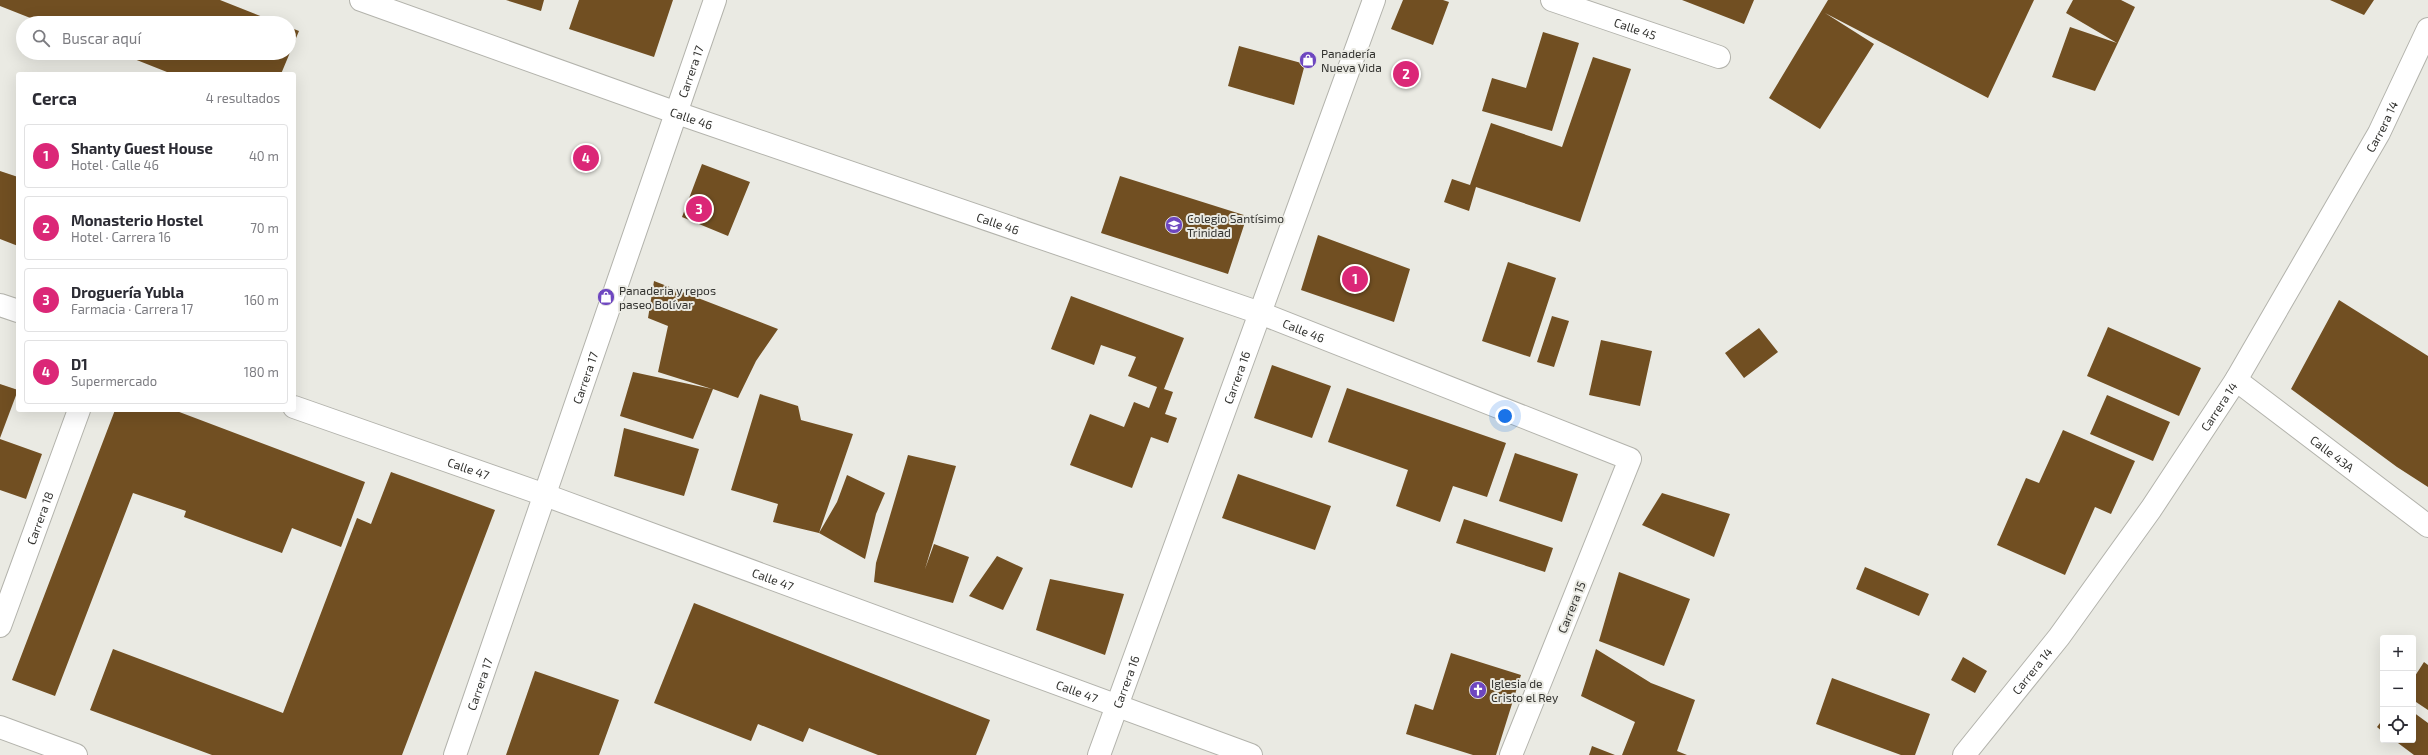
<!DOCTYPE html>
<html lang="es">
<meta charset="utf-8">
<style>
:root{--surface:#fff;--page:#f2f2f3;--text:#2b2b33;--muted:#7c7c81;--line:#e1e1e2;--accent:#db2777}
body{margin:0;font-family:"Exo 2",sans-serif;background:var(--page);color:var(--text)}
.controls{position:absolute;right:12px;bottom:12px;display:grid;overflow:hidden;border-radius:4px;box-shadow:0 4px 16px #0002}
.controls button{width:36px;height:36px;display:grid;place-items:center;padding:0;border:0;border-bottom:1px solid var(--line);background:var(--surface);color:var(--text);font:20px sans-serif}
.you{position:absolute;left:1505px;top:416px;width:14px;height:14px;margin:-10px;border:3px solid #fff;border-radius:50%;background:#1a73e8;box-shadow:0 0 0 6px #1a73e833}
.badge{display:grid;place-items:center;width:26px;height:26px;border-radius:50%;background:var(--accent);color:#fff;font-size:13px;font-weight:700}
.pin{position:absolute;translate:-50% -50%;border:2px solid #fff;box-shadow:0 1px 4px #0006}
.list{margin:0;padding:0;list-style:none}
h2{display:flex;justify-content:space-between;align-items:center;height:52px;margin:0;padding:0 16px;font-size:17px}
h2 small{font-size:13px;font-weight:400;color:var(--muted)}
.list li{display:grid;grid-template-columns:26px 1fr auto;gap:12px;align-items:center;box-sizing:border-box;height:64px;margin:0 8px 8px;padding:0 8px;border:1px solid var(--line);border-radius:4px}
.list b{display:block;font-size:15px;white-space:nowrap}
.list p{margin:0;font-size:13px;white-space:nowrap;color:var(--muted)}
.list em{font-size:13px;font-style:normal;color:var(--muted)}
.icon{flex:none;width:22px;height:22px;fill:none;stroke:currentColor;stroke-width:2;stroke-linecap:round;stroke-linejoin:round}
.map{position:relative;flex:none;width:2428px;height:755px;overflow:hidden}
.search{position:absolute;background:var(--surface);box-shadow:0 4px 16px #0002;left:16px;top:16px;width:280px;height:44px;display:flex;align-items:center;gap:10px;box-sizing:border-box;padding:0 14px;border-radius:22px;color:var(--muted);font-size:15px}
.panel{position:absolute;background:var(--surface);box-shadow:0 4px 16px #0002;left:16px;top:72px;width:280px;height:340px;border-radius:4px}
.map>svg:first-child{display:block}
.building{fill:#714f22}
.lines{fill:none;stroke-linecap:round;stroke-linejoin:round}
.street-casing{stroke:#b3b3ac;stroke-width:24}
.secondary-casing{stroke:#b3b3ac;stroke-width:24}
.street{stroke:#fff;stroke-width:22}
.secondary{stroke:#fff;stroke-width:22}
.labels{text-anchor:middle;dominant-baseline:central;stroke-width:4;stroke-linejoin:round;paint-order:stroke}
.street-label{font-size:12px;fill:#333330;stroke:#eaeae3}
.poi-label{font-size:12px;fill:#333330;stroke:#eaeae3;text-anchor:start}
</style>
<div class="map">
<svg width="2428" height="755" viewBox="0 0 2428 755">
<rect width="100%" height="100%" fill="#eaeae3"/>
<!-- building -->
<path class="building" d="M0,0h220l58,23h-235l-43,-17z
M506,0h38l-3,11z
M579,0h94l-19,57 -85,-28z
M1403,0h40l6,2 -16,43 -42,-16z
M1682,0h72l-10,24z
M1828,0h206l-46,98 -163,-85 49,31 -54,85 -51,-31z
M2073,0h48l14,7 -40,84 -43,-14 18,-50 47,16 -51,-30z
M2330,0h44l-10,15z
M289,27l10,4 -18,43h-109l-53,-21h170z
M1543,32l36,11 -27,88 -70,-20 10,-33 34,10z
M1239,46l66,18 -11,41 -66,-19z
M1593,57l38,12 -51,153 -104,-35 -7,24 -25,-9 8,-23 18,6 21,-62 71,24z
M702,164l48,18 -22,54 -46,-19z
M0,171l18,6v69l-18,-7z
M1120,176l127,40 -19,58 -127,-41z
M1318,235l92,34 -16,53 -93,-32z
M1508,262l48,16 -26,79 -48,-16z
M654,281l124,48 -22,32 -18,37 -25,-9 -20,50 -73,-23 13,-44 79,17 -54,-17 10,-46 -20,-8z
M1071,296l113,42 -20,51 9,3 -8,22 12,4 -9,25 -17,-6 -19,51 -62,-23 20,-51 34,13 10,-25 15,6 8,-21 -29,-11 8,-19 -35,-12 -7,20 -43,-16z
M2339,300l89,56v131l-31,-20 -106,-78z
M1552,316l17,5 -15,46 -17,-5z
M2108,327l93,41 -22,48 -92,-40z
M1759,328l19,24 -34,26 -19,-25z
M1601,340l51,11 -12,55 -51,-11z
M1272,365l59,21 -19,52 -58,-20z
M0,384l18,6 -18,48z
M1347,388l159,55 -19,54 -34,-11 -13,36 -44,-16 12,-36 -80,-28z
M760,394l38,12 3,14 52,14 -34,99 18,-31 10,-27 38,18 -9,21 -11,45 -46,-26 -46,-11 5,-18 -47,-14z
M2107,395l63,27 -17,39 -63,-27z
M115,410h59l191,72 -24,65 -49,-19 -10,25 -98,-36 2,-6 -53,-18 -78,203 -43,-16z
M624,428l75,21 -15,47 -70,-20z
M2063,430l72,31 -24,53 -16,-7 -30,68 -68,-30 29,-67 13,5z
M0,439l42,15 -16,45 -26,-9z
M1515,453l63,21 -16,48 -63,-21z
M908,455l48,11 -31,103 9,-25 35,13 -16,46 -79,-21 2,-19z
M391,472l104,38 -93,245h-190l-122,-45 23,-61 170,64 74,-195 14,6z
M1238,474l93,32 -16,44 -93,-32z
M1662,493l68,21 -16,43 -72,-32z
M1464,519l89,29 -8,24 -89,-29z
M997,556l26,12 -20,42 -34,-14z
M1865,567l64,27 -10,22 -63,-27z
M1619,572l71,27 -26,67 -65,-25z
M1050,579l74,15 -19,61 -69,-25z
M694,603l296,117 -14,35h-98l-69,-27 -6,14 -45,-18 -7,17 -97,-38z
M1596,649l55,34 44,17 -18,51 10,4h-65l13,-33 -54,-26z
M1451,653l70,22 -25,80h-23l-67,-21 9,-30 18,6z
M1963,657l24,14 -12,22 -24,-13z
M2424,662l4,3v45l-15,-10v-21z
M535,671l84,29 -20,55h-93z
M1832,678l98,36 -15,41h-14l-85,-31z
M2413,712l15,11v32h-14l-20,-15h19z
M2383,719v13l-6,-5z
M1592,746l23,9h-26z"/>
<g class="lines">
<defs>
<g id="street">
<path id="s1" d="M361,0l316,113 583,200 370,146 -119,296"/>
<path id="s2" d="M1552,0l167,57"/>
<path d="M0,305l18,6"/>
<path id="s3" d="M2236,380l192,146"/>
<path id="s4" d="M294,407l251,88 706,260"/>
<path id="s5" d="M0,626l79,-216"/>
<path d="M0,727l76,28"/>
<path id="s6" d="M1099,755l275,-755"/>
</g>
<g id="secondary">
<path id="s7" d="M455,755l260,-755"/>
<path id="s8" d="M1964,755l95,-118 92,-128 85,-129 143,-247 49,-104"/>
</g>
</defs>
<!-- street casing -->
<use href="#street" class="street-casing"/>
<!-- secondary casing -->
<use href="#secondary" class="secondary-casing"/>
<!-- street -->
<use href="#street" class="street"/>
<!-- secondary -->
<use href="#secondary" class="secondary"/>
</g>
<!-- icons -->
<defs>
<symbol id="shop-disc" viewBox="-11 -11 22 22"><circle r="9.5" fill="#6e47c0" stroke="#eaeae3"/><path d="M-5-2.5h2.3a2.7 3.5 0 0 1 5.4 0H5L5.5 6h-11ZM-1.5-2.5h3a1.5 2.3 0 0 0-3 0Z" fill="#fff"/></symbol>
<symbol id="school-disc" viewBox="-11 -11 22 22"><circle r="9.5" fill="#6e47c0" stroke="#eaeae3"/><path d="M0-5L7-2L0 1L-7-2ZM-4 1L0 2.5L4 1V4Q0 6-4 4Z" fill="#fff"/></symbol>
<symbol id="church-disc" viewBox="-11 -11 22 22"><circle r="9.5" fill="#6e47c0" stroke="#eaeae3"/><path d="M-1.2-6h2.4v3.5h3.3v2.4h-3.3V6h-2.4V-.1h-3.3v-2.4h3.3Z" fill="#fff"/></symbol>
</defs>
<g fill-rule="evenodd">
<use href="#shop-disc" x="1298" y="50" width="20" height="20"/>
<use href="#school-disc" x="1164" y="215" width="20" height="20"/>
<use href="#shop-disc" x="596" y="287" width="20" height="20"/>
<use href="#church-disc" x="1468" y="680" width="20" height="20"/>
</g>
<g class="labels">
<!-- street labels -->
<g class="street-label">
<text stroke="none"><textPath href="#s2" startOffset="88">Calle 45</textPath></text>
<text stroke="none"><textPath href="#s7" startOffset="723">Carrera 17</textPath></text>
<text stroke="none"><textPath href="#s1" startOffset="351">Calle 46</textPath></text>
<text stroke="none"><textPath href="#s8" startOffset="756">Carrera 14</textPath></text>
<text stroke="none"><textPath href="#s1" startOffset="675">Calle 46</textPath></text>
<text stroke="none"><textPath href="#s1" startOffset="999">Calle 46</textPath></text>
<text stroke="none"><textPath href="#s6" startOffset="402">Carrera 16</textPath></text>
<text stroke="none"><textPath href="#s7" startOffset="399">Carrera 17</textPath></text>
<text stroke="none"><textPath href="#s8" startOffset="432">Carrera 14</textPath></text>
<text stroke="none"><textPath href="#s3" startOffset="121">Calle 43A</textPath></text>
<text stroke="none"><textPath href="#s4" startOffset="185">Calle 47</textPath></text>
<text stroke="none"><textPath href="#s5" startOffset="115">Carrera 18</textPath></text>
<text stroke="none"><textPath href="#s4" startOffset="509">Calle 47</textPath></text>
<text transform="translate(1571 607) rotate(-68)">Carrera 15</text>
<text stroke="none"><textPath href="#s8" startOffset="108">Carrera 14</textPath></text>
<text stroke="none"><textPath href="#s6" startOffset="78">Carrera 16</textPath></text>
<text stroke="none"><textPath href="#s7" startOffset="75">Carrera 17</textPath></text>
<text stroke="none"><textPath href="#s4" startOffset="833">Calle 47</textPath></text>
</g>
<!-- poi labels -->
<g class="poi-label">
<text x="1321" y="53">Panadería<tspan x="1321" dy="14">Nueva Vida</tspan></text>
<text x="1187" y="218">Colegio Santísimo<tspan x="1187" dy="14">Trinidad</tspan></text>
<text x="619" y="290">Panaderia y repos<tspan x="619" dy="14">paseo Bolívar</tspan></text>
<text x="1491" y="683">Iglesia de<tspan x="1491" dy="14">Cristo el Rey</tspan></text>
</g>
</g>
</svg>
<div class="controls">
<button>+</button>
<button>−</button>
<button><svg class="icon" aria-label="locate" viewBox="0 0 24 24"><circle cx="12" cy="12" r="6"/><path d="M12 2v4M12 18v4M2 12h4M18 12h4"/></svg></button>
</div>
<div class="you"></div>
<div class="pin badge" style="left:1355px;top:279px">1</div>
<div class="pin badge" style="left:1406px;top:74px">2</div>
<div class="pin badge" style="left:699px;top:209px">3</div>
<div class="pin badge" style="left:586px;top:158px">4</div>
<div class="search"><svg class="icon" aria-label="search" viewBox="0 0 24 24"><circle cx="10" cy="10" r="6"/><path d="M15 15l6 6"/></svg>Buscar aquí</div>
<section class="panel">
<h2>Cerca<small>4 resultados</small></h2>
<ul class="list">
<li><span class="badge">1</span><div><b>Shanty Guest House</b><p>Hotel · Calle 46</p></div><em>40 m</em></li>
<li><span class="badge">2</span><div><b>Monasterio Hostel</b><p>Hotel · Carrera 16</p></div><em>70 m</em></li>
<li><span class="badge">3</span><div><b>Droguería Yubla</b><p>Farmacia · Carrera 17</p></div><em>160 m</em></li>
<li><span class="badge">4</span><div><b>D1</b><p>Supermercado</p></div><em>180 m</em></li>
</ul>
</section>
</div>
